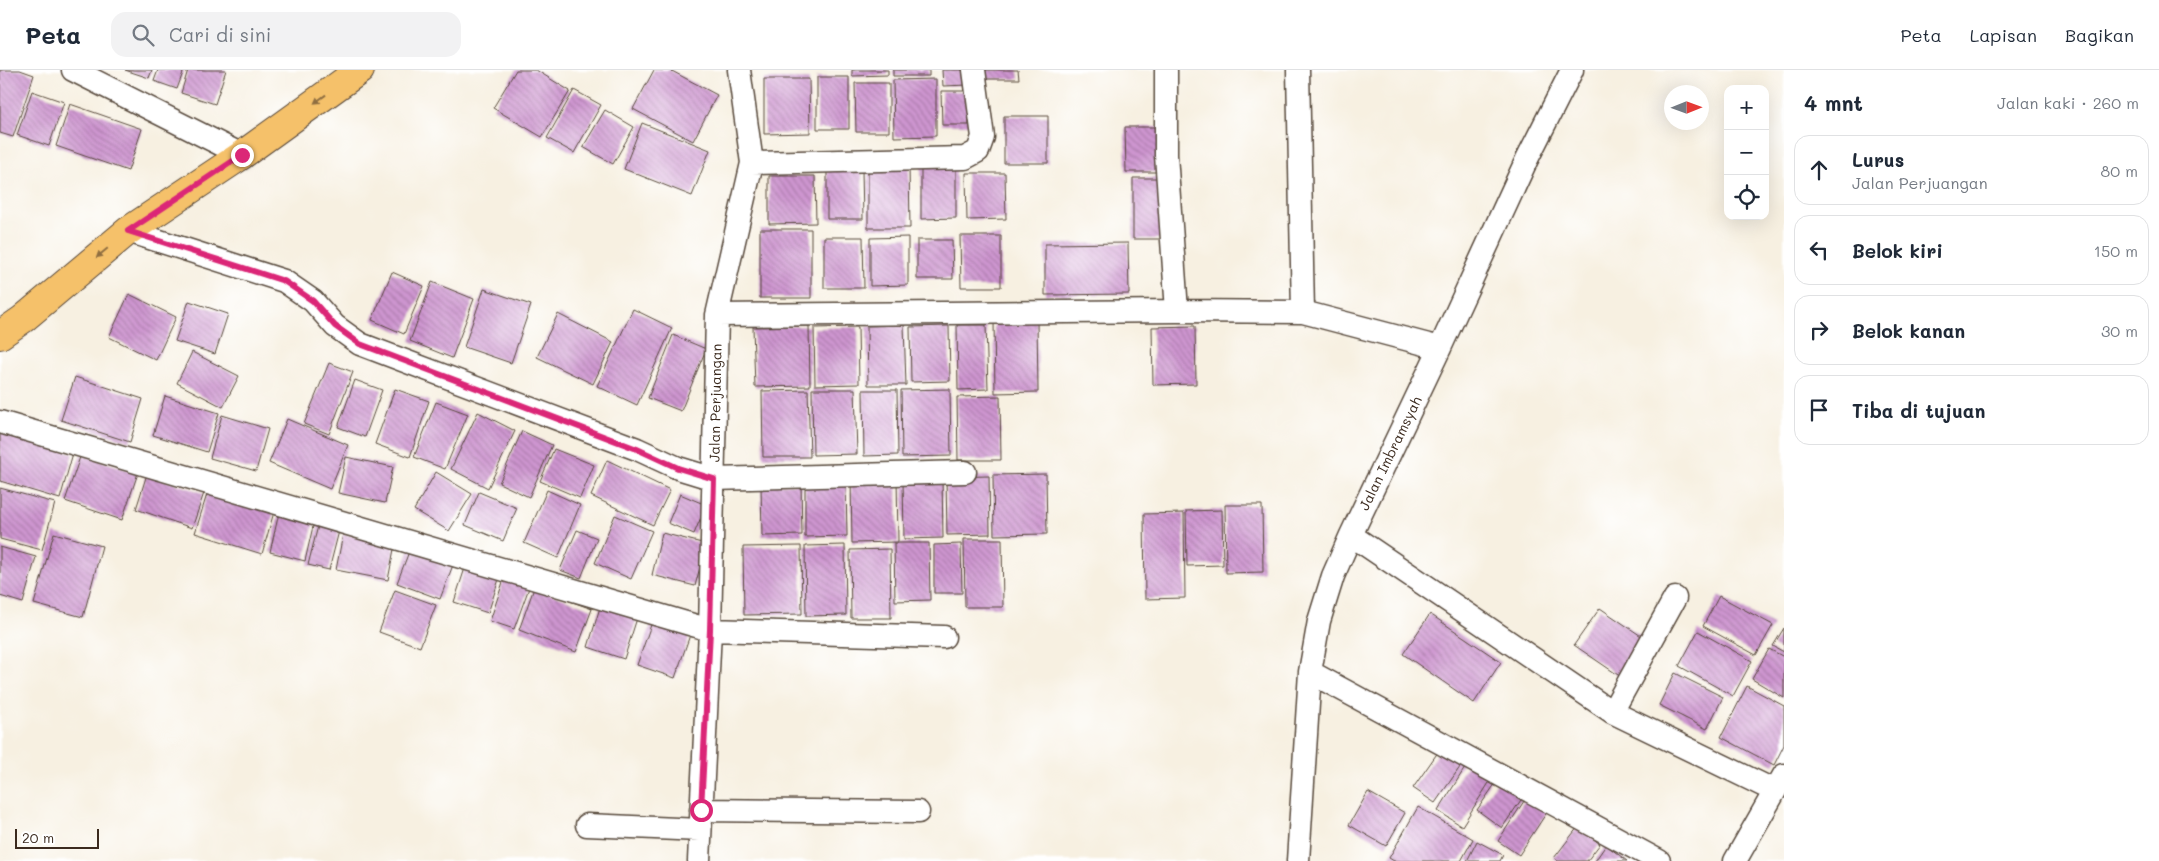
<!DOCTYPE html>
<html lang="id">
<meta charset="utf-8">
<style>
:root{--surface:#fff;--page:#f2f2f3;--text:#1f2937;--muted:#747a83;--line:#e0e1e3}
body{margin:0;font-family:Mali,sans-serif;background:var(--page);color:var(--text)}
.controls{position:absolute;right:15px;top:15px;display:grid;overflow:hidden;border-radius:10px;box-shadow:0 5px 20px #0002}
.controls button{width:45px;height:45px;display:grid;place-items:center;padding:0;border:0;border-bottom:1px solid var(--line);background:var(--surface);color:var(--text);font:25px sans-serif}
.compass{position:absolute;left:1664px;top:15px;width:45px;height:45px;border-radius:50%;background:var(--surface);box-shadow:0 5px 20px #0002;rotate:89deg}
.scale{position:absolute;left:15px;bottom:12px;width:84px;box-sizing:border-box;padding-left:5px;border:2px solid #3b2a1e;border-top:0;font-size:14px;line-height:18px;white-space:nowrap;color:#3b2a1e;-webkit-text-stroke:4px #fff;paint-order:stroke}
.stop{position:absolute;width:15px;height:15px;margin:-11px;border:4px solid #db2777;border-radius:50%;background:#fff}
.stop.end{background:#db2777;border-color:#fff;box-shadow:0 1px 5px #0008}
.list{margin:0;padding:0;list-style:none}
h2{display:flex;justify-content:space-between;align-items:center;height:65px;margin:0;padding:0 20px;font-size:21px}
h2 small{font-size:16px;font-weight:400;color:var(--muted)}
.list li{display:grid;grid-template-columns:32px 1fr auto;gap:15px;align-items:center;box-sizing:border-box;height:70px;margin:0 10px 10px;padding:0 10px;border:1px solid var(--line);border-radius:15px}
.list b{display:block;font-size:19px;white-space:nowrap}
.list p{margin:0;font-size:16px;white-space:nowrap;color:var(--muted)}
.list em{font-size:16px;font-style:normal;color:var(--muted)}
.icon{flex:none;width:28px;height:28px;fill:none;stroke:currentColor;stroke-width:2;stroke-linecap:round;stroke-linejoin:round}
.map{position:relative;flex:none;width:1784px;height:791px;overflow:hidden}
header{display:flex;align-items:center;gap:30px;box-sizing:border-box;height:70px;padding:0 25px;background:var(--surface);border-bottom:1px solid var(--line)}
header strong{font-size:24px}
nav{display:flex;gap:28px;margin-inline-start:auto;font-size:18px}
.search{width:350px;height:45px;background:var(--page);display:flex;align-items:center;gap:12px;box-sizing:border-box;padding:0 18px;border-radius:15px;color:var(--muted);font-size:19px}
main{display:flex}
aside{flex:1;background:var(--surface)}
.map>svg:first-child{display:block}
.building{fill:url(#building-back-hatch)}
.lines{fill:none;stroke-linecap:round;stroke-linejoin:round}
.minor-casing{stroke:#57483b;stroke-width:25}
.primary-casing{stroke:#57483b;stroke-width:30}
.minor{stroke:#fff;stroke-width:22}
.primary{stroke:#f5c16b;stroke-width:28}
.oneway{fill:#8f6e41}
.route{stroke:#db2777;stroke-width:6}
.labels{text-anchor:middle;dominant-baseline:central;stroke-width:4;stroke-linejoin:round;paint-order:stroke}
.street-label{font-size:14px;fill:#3b2a1e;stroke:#fff}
</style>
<header>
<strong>Peta</strong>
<div class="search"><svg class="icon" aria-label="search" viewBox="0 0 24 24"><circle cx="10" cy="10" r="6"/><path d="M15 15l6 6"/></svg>Cari di sini</div>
<nav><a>Peta</a><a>Lapisan</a><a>Bagikan</a></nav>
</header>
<main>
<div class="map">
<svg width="1784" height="791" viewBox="0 0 1784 791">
<defs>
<pattern id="building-back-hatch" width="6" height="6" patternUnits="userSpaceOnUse" patternTransform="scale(1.25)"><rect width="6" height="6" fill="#ce95d0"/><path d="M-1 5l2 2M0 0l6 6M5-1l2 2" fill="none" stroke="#a87aa8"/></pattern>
</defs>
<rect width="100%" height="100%" fill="#fff"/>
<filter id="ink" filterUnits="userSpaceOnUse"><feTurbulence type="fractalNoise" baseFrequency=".02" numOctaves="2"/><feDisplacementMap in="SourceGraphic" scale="10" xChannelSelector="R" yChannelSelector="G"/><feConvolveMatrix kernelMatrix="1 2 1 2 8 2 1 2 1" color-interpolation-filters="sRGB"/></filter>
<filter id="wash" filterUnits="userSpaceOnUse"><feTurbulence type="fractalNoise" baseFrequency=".0096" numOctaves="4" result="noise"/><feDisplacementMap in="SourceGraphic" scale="20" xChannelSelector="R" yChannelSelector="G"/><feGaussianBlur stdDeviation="1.12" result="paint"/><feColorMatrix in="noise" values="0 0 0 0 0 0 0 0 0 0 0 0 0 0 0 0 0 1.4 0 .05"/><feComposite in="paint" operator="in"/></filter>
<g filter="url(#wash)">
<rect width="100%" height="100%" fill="#f7f0e1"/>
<g id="blocks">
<!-- building -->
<path class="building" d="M0,0h20l14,5 -21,62 -13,-4z
M125,0h27l-3,8z
M158,0h26l-7,19 -23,-8z
M188,0h38l-11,34 -34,-11z
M516,0h20l34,21 -28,46 -49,-29z
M654,0h16l47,25 -24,46 -60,-32z
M852,0h36v5l-36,1z
M893,0h36v6h-36z
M942,0h25l1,15 -25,1z
M981,0h37l1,9h-38z
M817,7h32v52h-32z
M764,9h45l1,54 -46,1z
M936,9v57l-42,1 -1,-57z
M855,13h34v49h-33z
M574,20l27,15 -27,48 -27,-15z
M32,21l32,11 -15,44 -32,-11z
M941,21h27l1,34h-27z
M70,34l72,25 -14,42 -72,-25z
M605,40l29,17 -21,37 -30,-17z
M1004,46h44v47h-44z
M642,53l68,27 -18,46 -68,-27z
M1125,57h36v45h-35z
M921,94h35v54l-35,1z
M868,95h41l1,63h-42z
M827,100h35l1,49h-36z
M966,103h39l1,46 -39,1z
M769,106h46l1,47 -47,1z
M1133,108h31l1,61h-32z
M760,159h51v69h-51z
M960,166h41v51h-40z
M824,167h39l1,51h-40z
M908,167v48l-38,1v-48z
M917,170h35l1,39h-36z
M1128,173l1,51 -84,1v-51z
M392,202l32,14 -20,48 -32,-14z
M432,212l42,17 -22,59 -42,-17z
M484,219l47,16 -20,58 -47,-16z
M129,224l47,23 -20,43 -47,-23z
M189,231l39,13 -13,40 -40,-13z
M633,239l39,19 -35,77 -40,-19z
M558,244l55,28 -20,42 -56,-27z
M1037,250l1,72 -43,1 -1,-72z
M904,255l2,60h-38l-1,-59z
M957,255h29l2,64 -30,1z
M809,256l1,60 -55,1 -2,-60z
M949,256l1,55 -39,1 -1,-55z
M1195,256l1,58 -43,1 -1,-58z
M858,257l1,57 -44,1 -1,-57z
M673,265l33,14 -25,62 -33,-13z
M192,282l47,24 -16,31 -46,-24z
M329,293l24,9 -24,62 -25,-10z
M75,307l68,22 -13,43 -69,-22z
M355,310l27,10 -17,47 -27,-10z
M395,319l34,12 -19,56 -35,-13z
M812,319h43l2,65 -44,1z
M950,319l1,67 -49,1 -1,-67z
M808,320l2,67h-47l-1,-66z
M863,320h34l1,65 -34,1z
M165,326l54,17 -12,39 -54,-17z
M1000,326l1,64h-43l-1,-63z
M436,332l32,12 -23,55 -31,-12z
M478,342l37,19 -27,57 -37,-19z
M222,345l46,14 -12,42 -46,-13z
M287,349l61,26 -18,44 -61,-26z
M522,361l30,14 -23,52 -30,-14z
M0,362l73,21 -13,46 -60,-18z
M554,379l40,16 -14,33 -40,-17z
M81,384l57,19 -16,47 -57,-19z
M346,387l47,10 -8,36 -47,-10z
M607,390l63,30 -17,35 -62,-29z
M436,402l36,22 -23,37 -35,-21z
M147,404l57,19 -12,35 -56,-19z
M1046,404l1,60 -53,1 -1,-60z
M989,406l1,58 -43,1 -1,-58z
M897,407l1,65 -46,1 -1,-65z
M942,408l1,60 -39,1 -1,-60z
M846,412l1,54 -42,1v-54z
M801,414l1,51 -40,1 -1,-51z
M0,418l55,15 -13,47 -42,-11z
M547,420l33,15 -22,53 -34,-15z
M208,421l66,21 -12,42 -67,-21z
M479,422l38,16 -14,33 -38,-16z
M680,424l26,11 -12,29 -26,-11z
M1225,435h37l1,67 -37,1z
M1222,440l1,55 -36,1 -1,-55z
M279,443l35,9 -9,39 -35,-9z
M1184,443l1,85 -40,1 -1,-85z
M615,445l37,16 -21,48 -36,-16z
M319,452l21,5 -11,43 -21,-5z
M577,460l20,8 -16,40 -21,-8z
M54,463l48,13 -19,71 -49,-13z
M662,463l44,11 -11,42 -43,-11z
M343,464l52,10 -7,36 -52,-10z
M964,469h38l1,68h-38z
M894,473h35l1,57 -35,1z
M961,474l1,49h-28v-48z
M845,475l1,70 -40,1 -1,-70z
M801,476l1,68 -58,1 -1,-68z
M0,477l36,10 -13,46 -23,-7z
M410,479l43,16 -13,34 -43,-16z
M890,479l1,69h-40l-1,-68z
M466,495l34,11 -12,37 -34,-11z
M505,506l25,9 -16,44 -24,-8z
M534,518l58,21 -16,43 -57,-22z
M395,520l41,15 -16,42 -41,-15z
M1719,526l54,29 -17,30 -53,-29z
M601,534l37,11 -14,44 -36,-12z
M1600,538l47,32 -26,37 -47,-32z
M1430,544l71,48 -27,41 -71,-49z
M653,549l38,13 -16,46 -38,-13z
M1784,558v24l-11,-6z
M1698,561l54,30 -19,35 -54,-30z
M1769,579l15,8v41l-32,-19z
M1675,603l48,24 -16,32 -48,-24z
M1747,616l37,20v39l-10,20 -53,-28z
M1443,675l22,15 -30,43 -22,-15z
M1468,693l24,15 -30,48 -24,-15z
M1500,707l25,17 -23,34 -25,-18z
M1368,722l37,21 -19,33 -37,-21z
M1528,725l21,14 -30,46 -21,-14z
M1418,737l55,32 -12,22h-67l-5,-3z
M1578,757l22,17 -13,17h-29l-4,-3z
M1477,771l26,14 -3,6h-33z
M1606,775l21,16h-32z"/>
</g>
</g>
<g filter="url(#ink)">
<use href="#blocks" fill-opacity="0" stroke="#57483b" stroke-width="1"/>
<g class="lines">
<defs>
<path id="minor" d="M73,0l169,85
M1166,0v85l11,156
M1298,0l5,242
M752,93l213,-5 13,-7 5,-14 -9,-67
M128,161l156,50 29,20 22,25 25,18 277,105 41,19 36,11 251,-7
M717,245l460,-4 126,1 137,36
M0,352l710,208 234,7
M1351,465l261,177 163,79
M1310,602l349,189
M1612,642l63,-114
M701,740l217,2
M587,755l113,5
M699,791l11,-231 7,-315 35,-152 -13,-93
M1298,791l12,-189 9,-51 14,-45 18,-41 89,-187 87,-189 45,-89
M1735,791l49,-86"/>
<path id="primary" d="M0,265l23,-16 105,-88 114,-76 118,-85"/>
</defs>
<!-- minor casing -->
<use href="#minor" class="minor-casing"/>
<!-- primary casing -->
<use href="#primary" class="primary-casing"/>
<!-- minor -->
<use href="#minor" class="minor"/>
<!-- primary -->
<use href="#primary" class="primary"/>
</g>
<!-- one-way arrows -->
<defs><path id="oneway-solid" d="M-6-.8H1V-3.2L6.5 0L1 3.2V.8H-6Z" transform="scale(1.25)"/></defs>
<g class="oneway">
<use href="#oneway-solid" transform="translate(320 29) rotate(144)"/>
<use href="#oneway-solid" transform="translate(102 183) rotate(140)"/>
</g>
</g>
<g class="lines" filter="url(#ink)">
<!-- route -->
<path class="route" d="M242,85l-114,76 156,50 29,20 22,25 25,18 277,105 41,19 36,11 -4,151 -9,180"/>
</g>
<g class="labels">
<!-- street labels -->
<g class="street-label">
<text transform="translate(715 333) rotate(-89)">Jalan Perjuangan</text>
<text transform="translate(1390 383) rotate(-64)">Jalan Imbramsyah</text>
</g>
</g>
</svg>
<div class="controls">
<button>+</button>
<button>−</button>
<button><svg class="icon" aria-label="locate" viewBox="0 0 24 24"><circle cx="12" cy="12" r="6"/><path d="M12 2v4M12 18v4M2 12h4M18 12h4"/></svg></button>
</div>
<svg class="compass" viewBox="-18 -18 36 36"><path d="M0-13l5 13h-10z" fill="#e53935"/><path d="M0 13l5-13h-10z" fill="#747a83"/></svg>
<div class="scale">20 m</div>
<div class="stop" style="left:701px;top:740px"></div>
<div class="stop end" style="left:242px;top:85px"></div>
</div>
<aside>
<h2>4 mnt<small>Jalan kaki · 260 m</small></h2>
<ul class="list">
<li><svg class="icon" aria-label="ahead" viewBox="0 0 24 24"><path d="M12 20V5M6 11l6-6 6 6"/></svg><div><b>Lurus</b><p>Jalan Perjuangan</p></div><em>80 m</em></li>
<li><svg class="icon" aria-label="left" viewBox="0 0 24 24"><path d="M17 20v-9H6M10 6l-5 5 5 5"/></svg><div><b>Belok kiri</b></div><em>150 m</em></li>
<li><svg class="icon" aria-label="right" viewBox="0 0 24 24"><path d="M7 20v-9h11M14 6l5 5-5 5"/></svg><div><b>Belok kanan</b></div><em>30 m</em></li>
<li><svg class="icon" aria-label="arrive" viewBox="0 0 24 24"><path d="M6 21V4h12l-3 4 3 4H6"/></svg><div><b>Tiba di tujuan</b></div></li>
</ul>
</aside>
</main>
